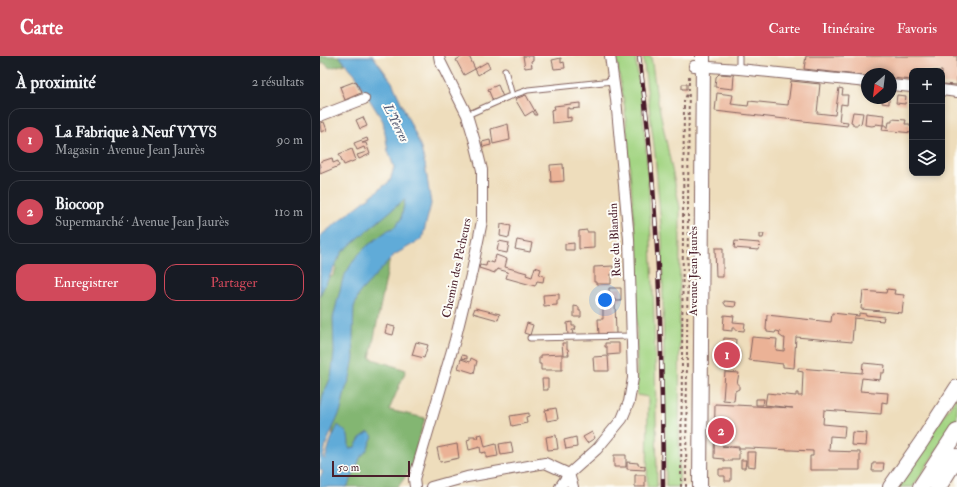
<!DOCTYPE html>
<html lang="fr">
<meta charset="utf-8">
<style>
:root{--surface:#171b24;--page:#20242c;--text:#f1f3f6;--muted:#9ea1a6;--line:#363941;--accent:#d1495b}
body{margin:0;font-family:"IM FELL Double Pica",serif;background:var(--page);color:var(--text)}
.controls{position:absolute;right:12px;top:12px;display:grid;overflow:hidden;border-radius:8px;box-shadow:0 2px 6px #0003}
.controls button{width:36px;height:36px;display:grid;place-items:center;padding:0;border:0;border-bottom:1px solid var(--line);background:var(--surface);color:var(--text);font:20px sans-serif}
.compass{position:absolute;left:541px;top:12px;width:36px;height:36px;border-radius:50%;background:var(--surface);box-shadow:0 2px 6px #0003;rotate:208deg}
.scale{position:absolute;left:12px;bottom:10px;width:78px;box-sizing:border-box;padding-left:4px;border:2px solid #4a1f2b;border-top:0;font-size:11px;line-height:14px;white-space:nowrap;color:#4a1f2b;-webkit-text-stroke:3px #fdfcf7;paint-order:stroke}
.you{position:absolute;left:285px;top:244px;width:14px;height:14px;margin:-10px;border:3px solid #fff;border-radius:50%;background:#1a73e8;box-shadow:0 0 0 6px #1a73e833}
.badge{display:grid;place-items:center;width:26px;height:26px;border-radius:50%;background:var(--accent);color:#fff;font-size:13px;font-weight:700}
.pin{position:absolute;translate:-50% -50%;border:2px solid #fff;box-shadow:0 1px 4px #0006}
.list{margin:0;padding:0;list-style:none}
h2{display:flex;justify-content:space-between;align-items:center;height:52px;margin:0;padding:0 16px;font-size:17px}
h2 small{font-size:13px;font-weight:400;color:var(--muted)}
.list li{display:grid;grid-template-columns:26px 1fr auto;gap:12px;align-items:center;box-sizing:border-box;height:64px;margin:0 8px 8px;padding:0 8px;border:1px solid var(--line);border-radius:12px}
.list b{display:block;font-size:15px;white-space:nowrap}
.list p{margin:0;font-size:13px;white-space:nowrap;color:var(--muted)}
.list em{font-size:13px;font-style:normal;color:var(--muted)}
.actions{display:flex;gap:8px;padding:12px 16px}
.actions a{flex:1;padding:9px 0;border:1px solid var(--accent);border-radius:12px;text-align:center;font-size:14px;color:var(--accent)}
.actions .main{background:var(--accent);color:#fff}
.icon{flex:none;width:22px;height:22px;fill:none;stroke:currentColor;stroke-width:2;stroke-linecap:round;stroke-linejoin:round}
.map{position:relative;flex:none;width:637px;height:431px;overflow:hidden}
header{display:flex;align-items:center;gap:24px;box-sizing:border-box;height:56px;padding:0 20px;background:var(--accent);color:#fff}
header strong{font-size:19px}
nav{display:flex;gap:22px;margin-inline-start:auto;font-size:14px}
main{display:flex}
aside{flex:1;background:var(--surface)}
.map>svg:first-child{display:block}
.green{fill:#a4d584;stroke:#777a58}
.forest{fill:#83b672;stroke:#666a4e}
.water{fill:#60abd8;stroke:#556582}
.building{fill:#ebb296}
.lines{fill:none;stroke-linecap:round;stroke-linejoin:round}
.lane-casing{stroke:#83625e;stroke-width:7}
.street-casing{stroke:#83625e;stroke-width:12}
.secondary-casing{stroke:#83625e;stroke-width:16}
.primary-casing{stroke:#83625e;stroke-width:18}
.path{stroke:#83625e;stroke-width:2;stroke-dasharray:3 3;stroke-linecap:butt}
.lane{stroke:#fff;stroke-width:5}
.street{stroke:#fff;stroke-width:10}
.secondary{stroke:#fff;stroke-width:14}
.primary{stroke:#fff;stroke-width:16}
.rail-casing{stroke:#4a1f2b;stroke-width:4.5}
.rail{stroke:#fdfcf7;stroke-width:3;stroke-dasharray:9;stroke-linecap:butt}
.labels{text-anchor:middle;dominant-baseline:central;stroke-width:4;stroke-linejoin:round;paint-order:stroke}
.street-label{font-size:12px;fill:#4a1f2b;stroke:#fdfcf7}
.water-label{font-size:13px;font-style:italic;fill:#535770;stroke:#fdfcf7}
</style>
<header>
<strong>Carte</strong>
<nav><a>Carte</a><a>Itinéraire</a><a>Favoris</a></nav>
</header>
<main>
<aside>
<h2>À proximité<small>2 résultats</small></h2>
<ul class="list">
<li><span class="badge">1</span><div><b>La Fabrique à Neuf VYVS</b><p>Magasin · Avenue Jean Jaurès</p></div><em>90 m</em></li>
<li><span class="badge">2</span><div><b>Biocoop</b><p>Supermarché · Avenue Jean Jaurès</p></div><em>110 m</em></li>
</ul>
<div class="actions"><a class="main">Enregistrer</a><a>Partager</a></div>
</aside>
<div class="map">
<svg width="637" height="431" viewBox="0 0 637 431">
<rect width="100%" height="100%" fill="#fdfcf7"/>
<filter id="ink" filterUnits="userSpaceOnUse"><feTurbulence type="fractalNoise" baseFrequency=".025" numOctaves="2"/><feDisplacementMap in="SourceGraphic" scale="8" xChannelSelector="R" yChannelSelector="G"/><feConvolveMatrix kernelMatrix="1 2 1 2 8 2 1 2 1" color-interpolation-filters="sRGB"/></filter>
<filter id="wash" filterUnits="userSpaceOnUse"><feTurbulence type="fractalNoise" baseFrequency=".012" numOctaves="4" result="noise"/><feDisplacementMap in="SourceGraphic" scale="16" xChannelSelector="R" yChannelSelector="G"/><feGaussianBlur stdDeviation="0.9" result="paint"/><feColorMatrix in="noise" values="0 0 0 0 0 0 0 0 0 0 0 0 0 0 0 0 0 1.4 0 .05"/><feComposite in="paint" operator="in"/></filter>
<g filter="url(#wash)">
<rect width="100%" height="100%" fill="#eeddbc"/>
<!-- green -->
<path class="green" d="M296,0h19c10,61 14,123 16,185 4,82 5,164 6,246h-10l1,-90 -11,-2 -1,-147 -11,-139z
M323,0h8l5,36 24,116 -1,279h-13l-4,-250 -7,-83z
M637,340v22l-44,69h-17z"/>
<!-- forest -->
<path class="forest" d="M0,0h20l5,8 -15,4 -7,-6 -3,4z
M80,143l10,1 -6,31 -21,10 -42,86 -21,107v-159l12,2 4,-8 -8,-16z
M70,196l-1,11 -19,95 36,12 -17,40 36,8 -15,52 -12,17h-54l13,-39h-10l-15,-6 2,-21 19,-130z"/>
<!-- water -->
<path class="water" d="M19,0h34l19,26 28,63 5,19 6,40 -9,35 -28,16 -4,5 -30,32 -6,15 -1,28 1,23 -4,20 -5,13 -4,19 -15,34 -3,14 2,1 6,-19 7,-15c10,8 11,9 11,23l6,-1 5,-9 9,-6 4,4 -6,14 -7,8 -5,14 -8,15h-27v-10l3,-5 -3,-3v-58l3,-16 8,-18 3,-24 -1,-35 10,-40 12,-20 12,-12 21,-16 7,-3 6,-8 4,-20 -63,53 -22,43v-59l70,-55 4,-14 -6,-16 -5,-30 -21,-33 -7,-14z"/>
<g id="blocks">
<!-- building -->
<path class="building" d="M143,0h6l6,13 -11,6 -8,-15z
M203,0h10v4l-2,1 1,6 -7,1z
M486,0h151v29l-15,-1v-13h-30v9l-21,-2v-4h-24v2l-63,-7z
M241,2v5l3,-1 1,6 -11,1 -2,-9z
M167,6l3,6 -12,7 -3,-6z
M399,18l15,1 -1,14 -18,-2 1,-10z
M36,25l5,12 -16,7 -5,-13z
M471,25l29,3 -3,29 18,2 4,-27 4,1 -1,6h6l-1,10 -6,-1 -2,17 9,1 -1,4 -132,-15 2,-18 16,2 -2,9 17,2 1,-5 39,4z
M362,28h5v5h-5z
M178,29l5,12 -10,4 -5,-12z
M206,39l11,20h-2l-2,-4 -8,5 -10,-17z
M577,39l9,1 -1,8 -9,-1z
M563,42h6v6l-7,-1z
M260,47v5l-10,1v-1h-3v10l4,-1v4l-19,2 -1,-13 4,-1 -1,-3z
M533,56l10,1 -2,11 -3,-1v2h-5v-2l-2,-1z
M546,57l18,2 -1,10 -7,-1v1l-4,1 -7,-1z
M43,61l4,9 -7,3 -4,-9z
M572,63l14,1 -1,4h5v2h2v7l-30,-3 1,-5h3v2h2l1,-5h3z
M4,66l3,8 -6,2 -1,-9z
M188,68l2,16 -17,4 -2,-15z
M47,82l1,3 -6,2h4l4,11 -11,5 -2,-4 9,-3 -2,-5 -7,3 -3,-7z
M170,84l1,5 -8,2 -1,-5z
M32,93l4,11 -12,5 -5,-11z
M12,102l1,5 5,-2 1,5 -19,8v-7h1l-1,-5z
M243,108l1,17 -13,1 -1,-17z
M181,168l10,2 -2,12 -9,-2z
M267,174v2h7v16l-15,1v-18z
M440,178h4l-1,4h-3z
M197,184l15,3 -2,9 -15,-3z
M179,185l10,2 -2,10 -10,-2z
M415,185l25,2 -1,7 -25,-2z
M254,187v7h-9v-6z
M395,192h8v29h-7z
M176,199l11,4 -2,8 22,6 -1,2 6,2 3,-10 6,2 -2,6 5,1 -1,6 -6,-1 -2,5 -29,-8 2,-6 -11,-3v2h-2v2l-16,-5 1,-3 6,1 1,-5 7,2z
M293,210v8h-2v10h-15v-2h-2v-15z
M289,232h12v13h-6v-2h-6z
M567,233l8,1 -1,4 10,1 -2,18 -41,-4 2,-18 23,2z
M239,238v6h-2v5l-13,1 -1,-11z
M404,245l12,1 -1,5 -9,-1 -2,-3z
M295,246l1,32 -17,1 -1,-16h5v-16z
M254,250l5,1v4h2v6h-7z
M155,252l25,6 -2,6 -25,-7z
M512,257l27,3v-3l7,1v1l18,2 -1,4 -29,-3 -2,24 -56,-5 -2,31 -11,-1v-3l-34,-4 3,-23 25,2 -1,11 8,1 1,-13h-2l-4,-3 1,-3 -4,-1 -1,2 -8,-1v-2h-1l1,-15 64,7z
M404,259l10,1 -1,6 12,1 -1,8 -9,-1v-2h-3v3l-9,-1z
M252,266v4h4l-1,4h-3l1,4 -5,1 -1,-12z
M207,267l6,2 -3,10 -6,-2z
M67,269l8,2 -2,8 -8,-2z
M404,282l12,1 -1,13h5l-1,11 -24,-2v-10h8z
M96,286l12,3 -4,13 -12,-3z
M242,287h5v6h1l1,6h-6z
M285,287h14v11l-12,1v-8h-2z
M242,298v16h-21v-6h-2v-6h2v-3z
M142,299l5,1v3l-6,-1z
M288,300l1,15h-15l-1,-14z
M151,302l6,3 -3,12 -16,-5 3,-9 9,3z
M543,307l22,2 -1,8h-3l-1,7 -18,-2 -2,13 28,2 -1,10 -5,-1 -1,12 -57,-4 -1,14 22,2 -1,11 -14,-1 -1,15 31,1v18h-50v-14h3v-5l-65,-3h-9v-2h-17l17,2v11h-7v2h-8v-2l-10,-1 1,-54 78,4 -28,-3 2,-12 29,3v-3h2v3h4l1,-24 -5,-1v-3l64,5z
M405,316l14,1 -2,11h2v5l-4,2 -1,10 -11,-1z
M222,323h6v11h-5z
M436,343h8l-1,6h-7z
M236,352l2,11 -11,2 -2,-11z
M209,357v3l-3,1 1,6 -15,3 -2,-10z
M272,376l3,6 -8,5 -4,-6z
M532,376l15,1 -1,13 -15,-1z
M162,378l3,13 11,-3 2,12 -12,2v-6l-5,1 -1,-6 -11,3 -2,-10 3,-1v-3h5v2h3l-1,-3z
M236,379l2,14 -10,1 -2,-13z
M256,381l1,10 -11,2 -2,-9z
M191,386l2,11 -12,2 -2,-11z
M137,388l2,14 -19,4 -3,-14z
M427,396h9l-1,15 -8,-1z
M294,399h12v12h-12z
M421,404h5l-1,8h-4z
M307,406l11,1v2l7,1v4l-18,-1z
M553,407h11l-1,8h-11z
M399,413h12v12h-6v-5h-6z
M315,419h10v12h-10z"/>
</g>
</g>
<g filter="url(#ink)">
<use href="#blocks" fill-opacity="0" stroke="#83625e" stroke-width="1"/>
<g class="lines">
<defs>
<path id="lane" d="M419,0v13
M185,14l7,26
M147,59l41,-18 20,-7 85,-9
M210,282l102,-2"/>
<path id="street" d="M374,10l45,3 128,13
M571,29l21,2
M622,34l15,2
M0,60l44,-17
M249,418l4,13
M95,431l-1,-8 41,-139 17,-69 10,-50v-51l-7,-28 -8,-27 -27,-54 -1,-5
M111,431l36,-10 78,-14 24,11
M240,431l9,-13 28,-25 25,-30 7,-17 4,-24 -4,-139 -13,-140 -6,-43"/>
<path id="secondary" d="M380,431l3,-431
M570,431l32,-46 35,-54"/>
<path id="primary" d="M601,431l36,-55
M618,431l19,-30"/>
</defs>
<!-- lane casing -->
<use href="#lane" class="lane-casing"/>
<!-- street casing -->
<use href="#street" class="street-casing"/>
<!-- secondary casing -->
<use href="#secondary" class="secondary-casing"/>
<!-- primary casing -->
<use href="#primary" class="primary-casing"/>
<!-- path -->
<path class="path" d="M361,431l3,-386 4,-9
M366,431l3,-412"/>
<!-- lane -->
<use href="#lane" class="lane"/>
<!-- street -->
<use href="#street" class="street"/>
<!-- secondary -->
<use href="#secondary" class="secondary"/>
<!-- primary -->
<use href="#primary" class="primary"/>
<defs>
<path id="rail" d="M319,0c20,142 23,287 24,431"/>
</defs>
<!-- rail casing -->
<use href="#rail" class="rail-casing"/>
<!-- rail -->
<use href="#rail" class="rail"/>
</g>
</g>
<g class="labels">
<!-- street labels -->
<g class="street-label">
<text transform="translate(295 184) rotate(-93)">Rue du Blandin</text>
<text transform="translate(137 212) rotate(-78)">Chemin des Pêcheurs</text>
<text transform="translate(373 215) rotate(-90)">Avenue Jean Jaurès</text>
</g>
<!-- water labels -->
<g class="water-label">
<text transform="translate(76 67) rotate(63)">L'Yerres</text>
</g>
</g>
</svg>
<div class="controls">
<button>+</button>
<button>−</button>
<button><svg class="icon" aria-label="layers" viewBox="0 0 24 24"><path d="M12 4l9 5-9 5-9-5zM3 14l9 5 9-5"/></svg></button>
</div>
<svg class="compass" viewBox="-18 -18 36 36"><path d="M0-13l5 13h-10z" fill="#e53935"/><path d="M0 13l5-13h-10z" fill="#9ea1a6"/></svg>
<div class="scale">50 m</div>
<div class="you"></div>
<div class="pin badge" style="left:407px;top:299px">1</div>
<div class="pin badge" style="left:401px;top:375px">2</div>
</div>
</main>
